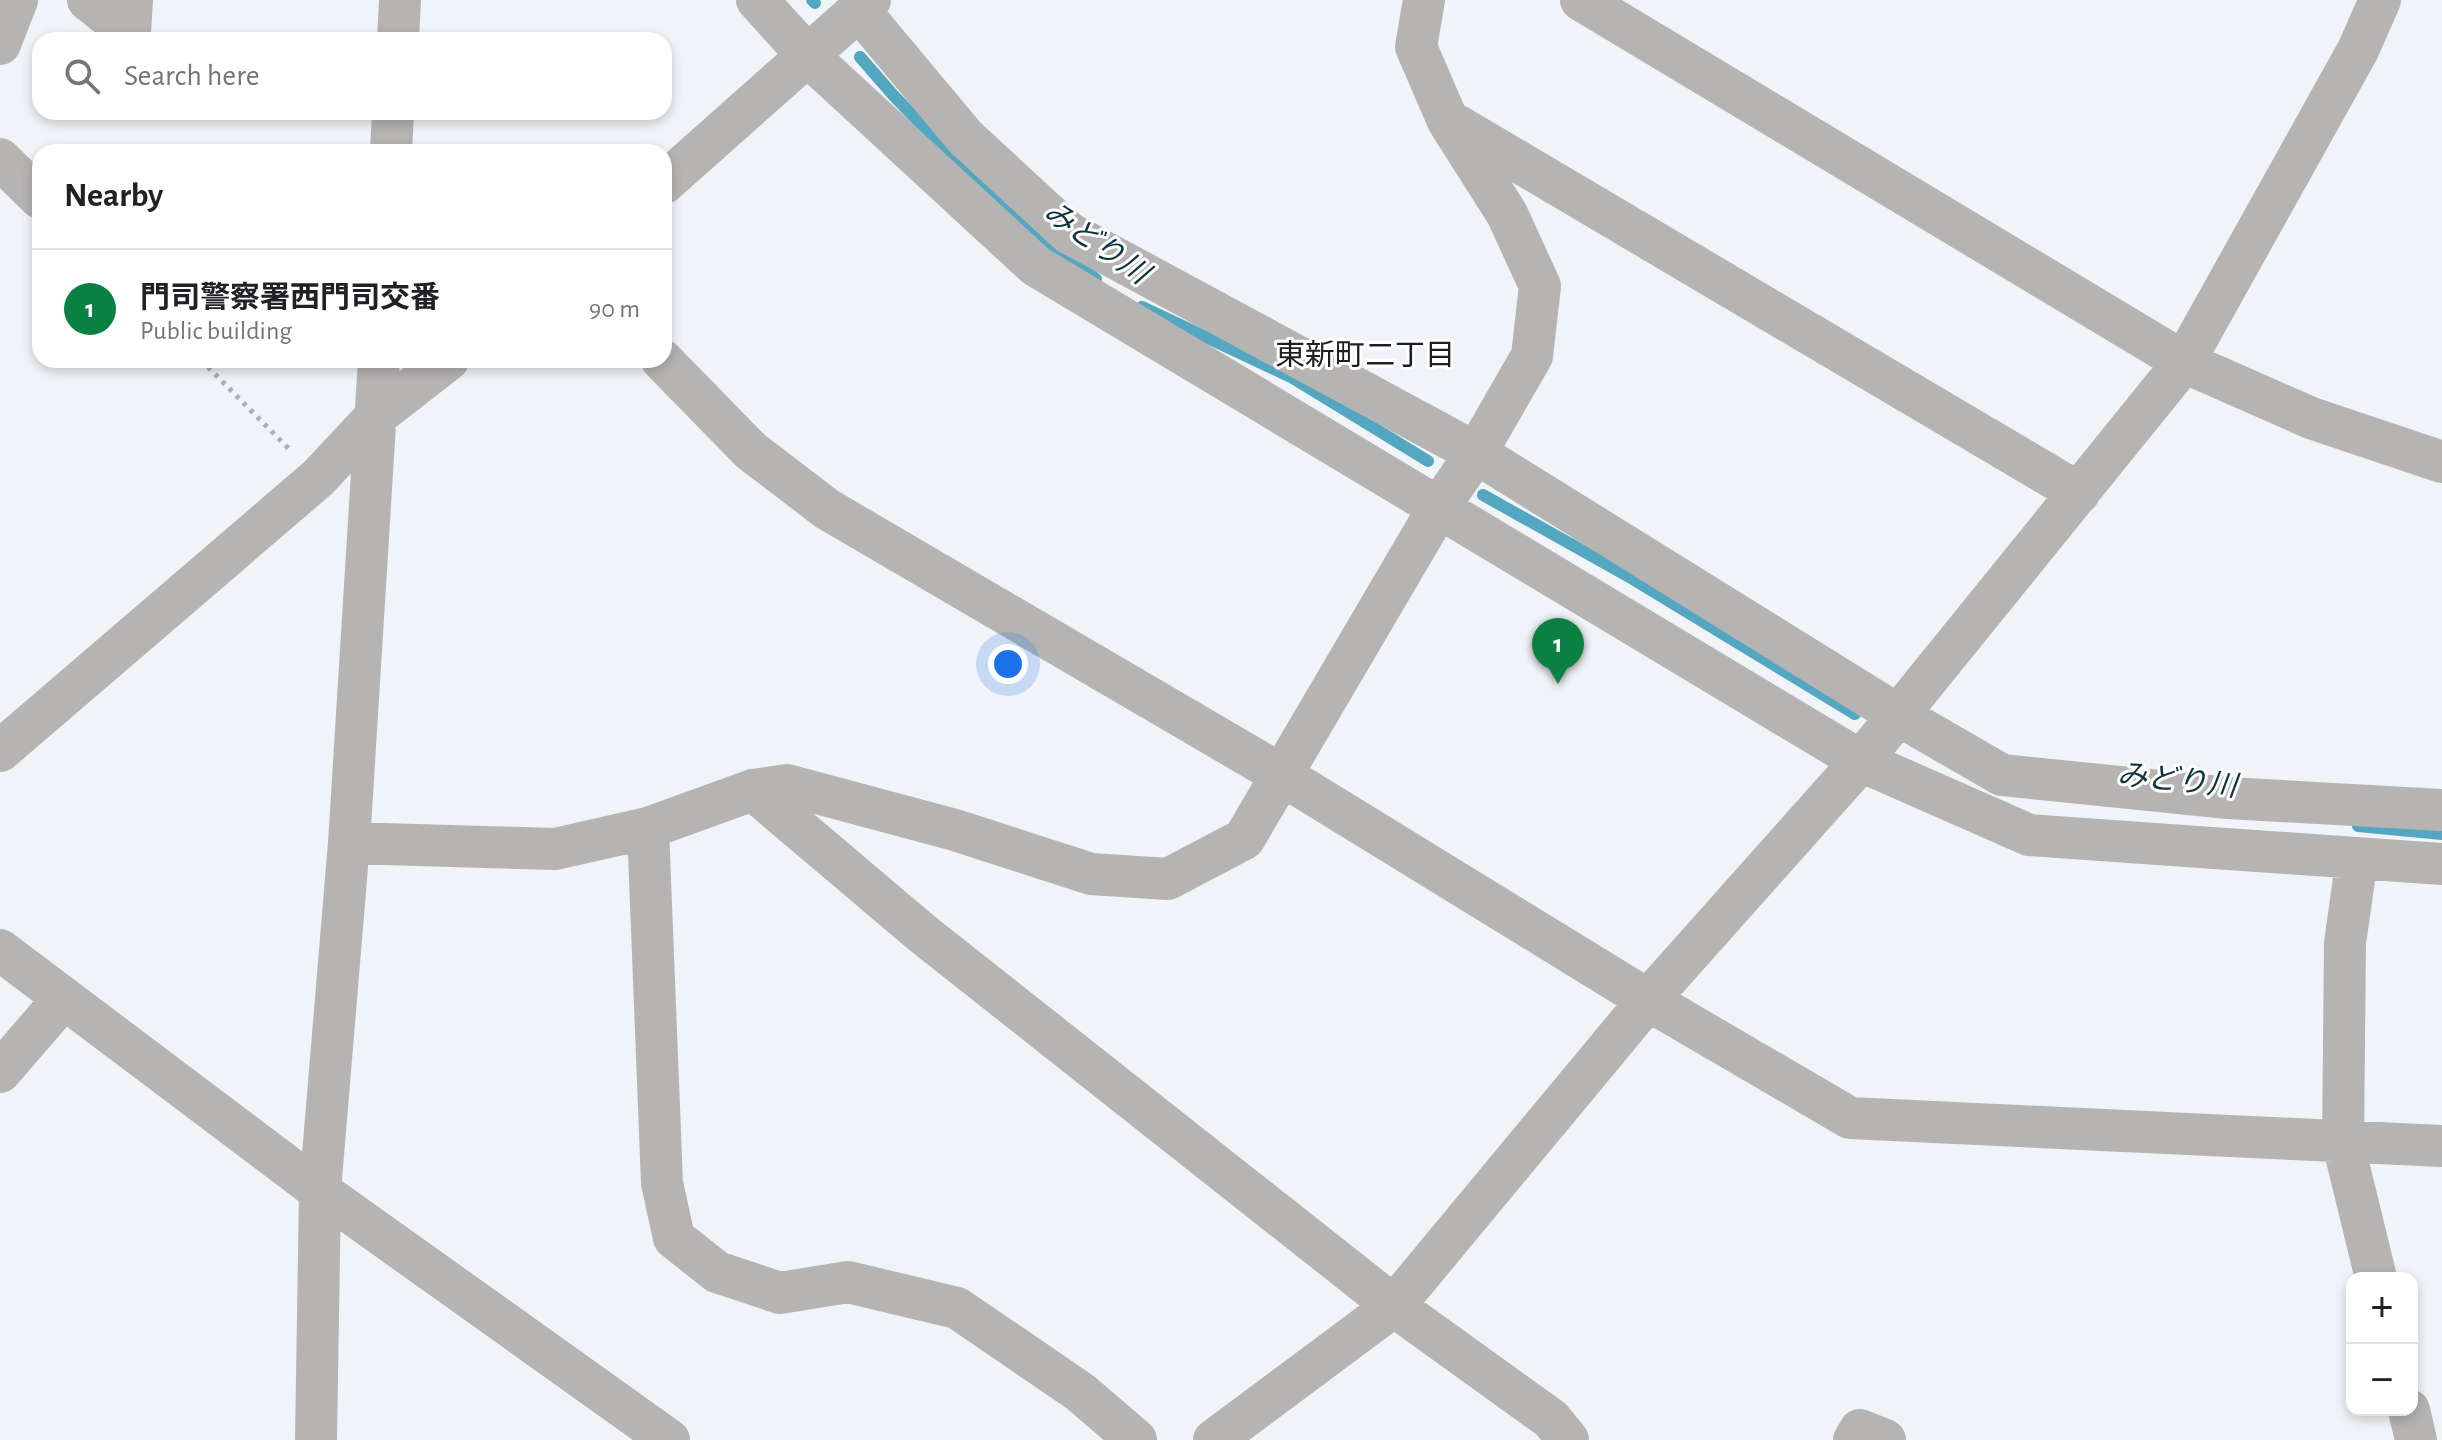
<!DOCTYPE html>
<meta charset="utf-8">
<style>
:root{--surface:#fff;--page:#f2f2f2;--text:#202124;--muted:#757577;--line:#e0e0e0;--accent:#0b8043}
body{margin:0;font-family:"Alegreya Sans","Noto Sans JP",sans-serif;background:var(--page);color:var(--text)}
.controls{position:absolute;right:24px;bottom:24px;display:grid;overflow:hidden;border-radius:16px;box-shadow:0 4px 12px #0003}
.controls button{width:72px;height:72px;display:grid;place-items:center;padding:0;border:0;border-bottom:2px solid var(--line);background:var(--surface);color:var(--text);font:40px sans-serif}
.you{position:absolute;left:1008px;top:664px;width:28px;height:28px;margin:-20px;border:6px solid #fff;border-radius:50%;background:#1a73e8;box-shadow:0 0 0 12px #1a73e833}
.badge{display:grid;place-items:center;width:52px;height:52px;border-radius:50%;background:var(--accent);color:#fff;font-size:26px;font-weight:700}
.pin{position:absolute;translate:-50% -66px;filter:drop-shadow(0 2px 4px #0008)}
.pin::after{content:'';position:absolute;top:42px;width:28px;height:24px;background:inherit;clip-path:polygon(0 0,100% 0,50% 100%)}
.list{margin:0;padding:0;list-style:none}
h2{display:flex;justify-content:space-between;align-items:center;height:104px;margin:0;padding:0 32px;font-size:34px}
h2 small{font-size:26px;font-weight:400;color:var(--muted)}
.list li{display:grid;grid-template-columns:52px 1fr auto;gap:24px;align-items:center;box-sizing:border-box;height:120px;padding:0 32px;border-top:2px solid var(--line)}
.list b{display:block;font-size:30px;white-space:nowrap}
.list p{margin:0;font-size:26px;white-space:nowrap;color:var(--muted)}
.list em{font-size:26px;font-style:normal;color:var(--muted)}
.icon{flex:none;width:44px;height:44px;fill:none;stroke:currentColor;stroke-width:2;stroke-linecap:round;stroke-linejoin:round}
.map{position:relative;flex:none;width:2442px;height:1440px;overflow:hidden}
.search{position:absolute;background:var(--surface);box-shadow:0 4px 12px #0003;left:32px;top:32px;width:640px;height:88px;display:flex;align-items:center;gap:20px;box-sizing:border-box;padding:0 28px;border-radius:24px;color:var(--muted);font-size:30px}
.panel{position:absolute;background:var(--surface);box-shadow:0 4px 12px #0003;left:32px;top:144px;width:640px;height:224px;border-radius:24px}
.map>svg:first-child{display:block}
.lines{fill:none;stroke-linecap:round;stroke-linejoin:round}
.stream{stroke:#54a7c0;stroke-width:12}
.path{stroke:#adafb2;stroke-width:5;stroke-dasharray:4 6;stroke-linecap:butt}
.minor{stroke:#b6b4b3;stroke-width:42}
.labels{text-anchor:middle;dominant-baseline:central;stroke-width:6;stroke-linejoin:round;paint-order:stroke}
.water-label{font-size:30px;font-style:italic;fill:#0c343f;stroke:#fff}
.neighbourhood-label{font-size:30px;fill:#1d1e1f;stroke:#fff}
</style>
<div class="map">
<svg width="2442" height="1440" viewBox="0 0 2442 1440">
<rect width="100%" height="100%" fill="#f0f3f7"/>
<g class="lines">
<!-- stream -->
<path class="stream" d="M812,0l3,3
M860,57l34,39 107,111 95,72
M1142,307l149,70 137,84
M1483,495l150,84 222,135
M2358,826l84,8"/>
<!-- path -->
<path class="path" d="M201,360l88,89"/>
<!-- minor -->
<path class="minor" d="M88,0l42,33 2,-33
M757,0l51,56 228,210 825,495 168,74 413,29
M1581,0l603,362 127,56 131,44
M859,10l106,127 104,96 407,220 422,262 104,60 226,23 214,12
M398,40l2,-40
M0,44l17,-44
M1453,123l626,370
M391,152l2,-40
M0,159l40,39
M664,183l206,-183
M662,360l89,91 76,58 453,265 368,226 202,118 592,28
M0,751l318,-273 58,-62 72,-56
M753,790l34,-5 168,45 136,44 77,5 76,-40 195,-332 37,-54 56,-97 8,-70 -33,-72 -59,-93 -32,-74 8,-47
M648,828l14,355 12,55 43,34 63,21 68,-11 109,26 123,84 56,48
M349,843l206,6 93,-21 105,-38 170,144 471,372 157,113 17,21
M2357,858l-12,85 -2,200 33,135
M0,950l320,241 349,249
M0,1072l64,-74
M2409,1410l7,30
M316,1440l4,-249 29,-348 30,-483
M1214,1440l180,-134 254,-306 213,-239 323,-399 174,-312 22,-50
M1854,1440l6,-10 25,10"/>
</g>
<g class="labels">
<!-- water labels -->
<g class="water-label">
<text transform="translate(1096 243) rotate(35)">みどり川</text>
<text transform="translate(2177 781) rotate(6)">みどり川</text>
</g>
<!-- neighbourhood labels -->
<g class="neighbourhood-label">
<text x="1365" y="356">東新町二丁目</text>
</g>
</g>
</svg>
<div class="controls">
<button>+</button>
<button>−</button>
</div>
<div class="you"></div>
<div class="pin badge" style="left:1558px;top:684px">1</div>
<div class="search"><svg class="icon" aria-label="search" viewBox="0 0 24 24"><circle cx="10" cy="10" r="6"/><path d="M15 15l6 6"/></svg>Search here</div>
<section class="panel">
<h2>Nearby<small></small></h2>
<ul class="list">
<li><span class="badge">1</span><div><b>門司警察署西門司交番</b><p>Public building</p></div><em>90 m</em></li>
</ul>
</section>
</div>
